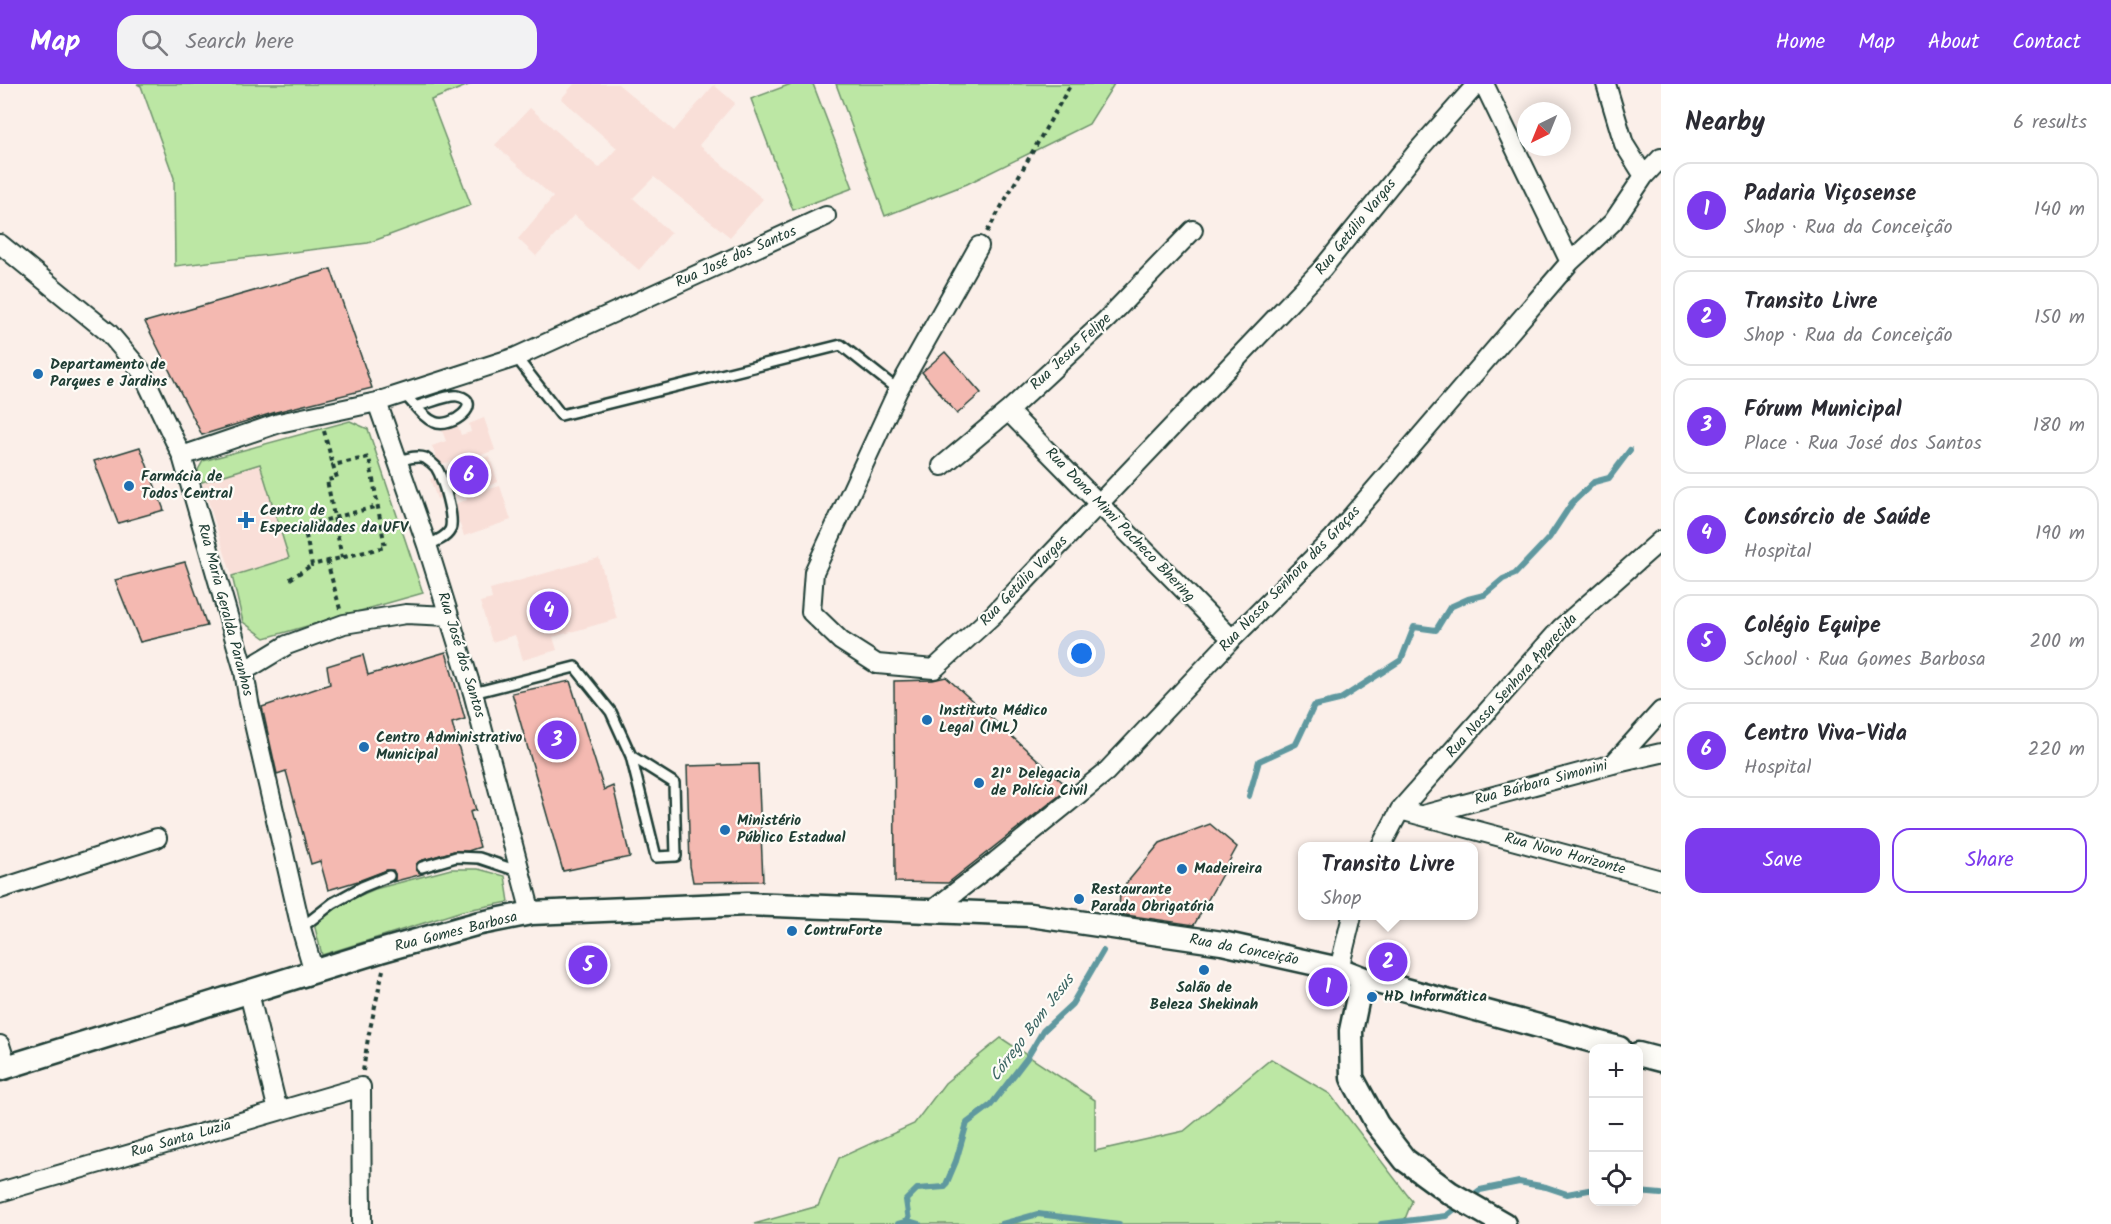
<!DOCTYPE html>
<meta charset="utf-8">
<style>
:root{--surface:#fff;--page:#f2f2f3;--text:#2b2b33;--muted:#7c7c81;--line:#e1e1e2;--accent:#7c3aed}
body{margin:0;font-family:Kalam,sans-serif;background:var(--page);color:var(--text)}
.controls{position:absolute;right:18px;bottom:18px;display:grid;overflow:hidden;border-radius:12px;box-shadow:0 3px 15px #0003}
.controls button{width:54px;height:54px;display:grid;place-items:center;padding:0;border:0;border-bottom:2px solid var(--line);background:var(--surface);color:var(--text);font:30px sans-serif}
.compass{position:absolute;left:1517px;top:18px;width:54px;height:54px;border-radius:50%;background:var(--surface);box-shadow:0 3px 15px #0003;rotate:223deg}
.you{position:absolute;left:1082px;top:570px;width:21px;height:21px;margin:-15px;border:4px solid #fff;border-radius:50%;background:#1a73e8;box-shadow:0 0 0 9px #1a73e833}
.badge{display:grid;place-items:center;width:39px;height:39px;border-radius:50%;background:var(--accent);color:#fff;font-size:20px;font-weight:700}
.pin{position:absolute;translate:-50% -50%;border:3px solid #fff;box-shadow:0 2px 6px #0006}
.popup{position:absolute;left:1298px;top:758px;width:180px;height:78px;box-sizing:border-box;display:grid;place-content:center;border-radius:12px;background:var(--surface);filter:drop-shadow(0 2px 4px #0005);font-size:20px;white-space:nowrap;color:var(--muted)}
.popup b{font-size:22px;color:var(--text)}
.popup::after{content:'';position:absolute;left:50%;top:100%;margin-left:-12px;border:12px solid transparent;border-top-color:var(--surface)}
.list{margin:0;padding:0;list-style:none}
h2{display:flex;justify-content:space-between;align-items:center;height:78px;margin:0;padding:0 24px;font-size:26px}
h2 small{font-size:20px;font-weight:400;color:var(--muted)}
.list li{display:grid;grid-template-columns:39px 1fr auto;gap:18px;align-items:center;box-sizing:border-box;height:96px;margin:0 12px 12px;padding:0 12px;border:2px solid var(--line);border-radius:18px}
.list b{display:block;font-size:22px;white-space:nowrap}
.list p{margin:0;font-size:20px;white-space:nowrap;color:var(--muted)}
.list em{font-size:20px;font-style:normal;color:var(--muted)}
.actions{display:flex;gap:12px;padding:18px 24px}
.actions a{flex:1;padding:14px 0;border:2px solid var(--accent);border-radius:18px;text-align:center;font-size:21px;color:var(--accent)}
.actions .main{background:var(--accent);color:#fff}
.icon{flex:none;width:33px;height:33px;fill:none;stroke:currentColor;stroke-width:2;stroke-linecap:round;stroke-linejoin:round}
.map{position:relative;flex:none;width:1661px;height:1140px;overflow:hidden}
header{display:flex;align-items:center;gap:36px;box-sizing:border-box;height:84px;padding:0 30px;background:var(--accent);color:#fff}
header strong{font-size:28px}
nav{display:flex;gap:33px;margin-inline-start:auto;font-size:21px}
.search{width:420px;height:54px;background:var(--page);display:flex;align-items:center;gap:15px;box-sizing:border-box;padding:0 21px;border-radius:18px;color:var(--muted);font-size:22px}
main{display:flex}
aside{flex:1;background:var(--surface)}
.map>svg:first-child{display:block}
.built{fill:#f9dfd8}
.green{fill:#bce7a4;stroke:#6e926c;stroke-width:1.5}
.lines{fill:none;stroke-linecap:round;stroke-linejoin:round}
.stream{stroke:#5e989f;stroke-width:6}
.building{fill:#f4b9b1;stroke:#1f3d34;stroke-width:1.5}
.service-casing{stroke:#1f3d34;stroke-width:14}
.minor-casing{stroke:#1f3d34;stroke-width:22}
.tertiary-casing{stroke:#1f3d34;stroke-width:27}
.path{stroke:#1f3d34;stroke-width:4;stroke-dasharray:4.5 4.5;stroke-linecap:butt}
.service{stroke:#fdfcf7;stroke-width:9}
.minor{stroke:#fdfcf7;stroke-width:18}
.tertiary{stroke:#fdfcf7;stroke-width:22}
.poi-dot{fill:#1f6fb2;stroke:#fdfcf7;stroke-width:2}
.labels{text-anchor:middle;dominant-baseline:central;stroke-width:4.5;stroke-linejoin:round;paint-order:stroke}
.street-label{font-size:15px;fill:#1f3d34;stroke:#fdfcf7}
.poi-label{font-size:15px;font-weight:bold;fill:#1f3d34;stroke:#fdfcf7;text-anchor:start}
.water-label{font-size:16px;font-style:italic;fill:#396361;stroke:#fdfcf7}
</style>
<header>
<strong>Map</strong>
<div class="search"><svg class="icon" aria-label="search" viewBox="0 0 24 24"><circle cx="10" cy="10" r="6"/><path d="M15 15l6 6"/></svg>Search here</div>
<nav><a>Home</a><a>Map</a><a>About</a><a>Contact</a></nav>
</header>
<main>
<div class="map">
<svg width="1661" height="1140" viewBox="0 0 1661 1140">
<rect width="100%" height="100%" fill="#fbefe9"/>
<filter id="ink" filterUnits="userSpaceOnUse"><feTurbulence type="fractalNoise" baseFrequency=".0167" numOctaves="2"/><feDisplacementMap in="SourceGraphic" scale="12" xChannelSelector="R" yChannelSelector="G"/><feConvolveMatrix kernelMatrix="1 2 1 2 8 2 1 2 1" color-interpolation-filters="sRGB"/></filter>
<g filter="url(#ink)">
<!-- built -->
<path class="built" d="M574,0h44l56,47 40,-46 21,18 -36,42 64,54 -33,38 -76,-60 -21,21 38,35 -32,37 -65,-55 -38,41 -18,-17 35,-42 -58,-52 35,-37 69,60 18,-20 -56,-49z
M484,334l11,32 -22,8 1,3 15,-5 9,26 -14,6 2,2 14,-4 11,34 -47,16 -11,-32 14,-4 -3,-10 -27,9 -7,-20 25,-9 -3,-9 -13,4 -7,-19 14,-5 -5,-13 16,-5 4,12 10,-3 -2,-8z
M260,380l29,94 -57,18 -30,-94z
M599,474l18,61 -64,18 4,13 -34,10 -8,-25 -23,7 -12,-40 12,-3 -2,-10z"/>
<!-- green -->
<path class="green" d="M137,0h334l-40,16 40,105 -103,38 -193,23 -1,-88 -33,-92z
M791,0h22l40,104 -60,22 -42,-111z
M836,0h278l-25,40 -122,60 -82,32z
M350,337l18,8 55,164 -158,45 -22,-16 -11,-46 57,-18 -29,-94 -58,18 -4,-12 5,-9z
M451,785h27l27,7 4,26 -47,9 -140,44 -8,-31 31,-22 30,-13z
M1001,954l94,62v51l89,-20 87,-72 59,35 82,107 -9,23h-649l64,-18 21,-48 75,-34 31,-41z"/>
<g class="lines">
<!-- stream -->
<path class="stream" d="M1249,712l10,-35 37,-17 18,-38 25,-6 62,-40 13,-33 22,3 14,-23 18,-8 16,-4 19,-16 12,-5 34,-36 23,-35 22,-21 15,-4 21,-28
M1638,1108l23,2
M1468,1115l12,-9 39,-8 27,5 21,7 27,-5
M909,1137l-3,-21 11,-11 28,-2 11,-26 11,-38 24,-18 36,-47 16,-27 29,-27 31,-53
M898,1140l11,-3 10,3
M1002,1140l36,-10 81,10
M1381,1140l65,-8 14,-11"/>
</g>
<!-- building -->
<path class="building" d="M331,185l41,119 -96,24 -74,23 -57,-113z
M945,268l36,41 -24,21 -35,-42z
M140,363l24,63 -46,13 -24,-62z
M185,478l22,64 -67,16 -25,-62z
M446,568l19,67 -13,4 24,87 -6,2 10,35 -12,4h-14l-34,10 -4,4v4l7,5 -31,8 3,-2v-6l-2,-4h-6l-29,11 -30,9 -8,-29 -9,3 -25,-93 -9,3 -15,-67 68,-23 -3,-18 36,-11 5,20z
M946,593l123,111 -121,95 -53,-1 -1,-201 39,-1z
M570,597l34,109 9,-4 17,71 -67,14 -51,-178z
M758,680l5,117 -70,1 -3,-16 -3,-100z
M1210,740l27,23 -43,78 -75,-11 1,-23 40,-48z"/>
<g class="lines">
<defs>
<path id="service" d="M516,273l45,58 280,-70 57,45
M403,309c10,9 19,24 31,29 18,8 51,-20 24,-26 -9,-2 -31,8 -41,10
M397,377c9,-2 20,-6 28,-3 3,2 9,7 11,9 7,11 19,52 14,63 -4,8 -15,12 -23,15
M473,609l102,-26 36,45 20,44 25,101 20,-1 -2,-73 -43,-27
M422,783l34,-10 23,1 42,14
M301,844l32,-25 29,-16 27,-11"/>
<path id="minor" d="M1484,0l86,178
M1606,0l18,60 20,32
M0,160l109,89 33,39 40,84 62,215 5,31 52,226 13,44
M979,162l-81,144 -84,182 -3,40 30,29 36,23 57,5 60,-55 328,-345 98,-121 57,-64
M377,318l50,143 46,148 58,220
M1008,327l224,228
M182,372l97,-33 98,-21 139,-45 310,-141
M942,382l66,-55 99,-92 86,-89
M244,587l43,-26 57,-21 62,-10 43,2
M1613,680l48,-53
M1400,726l261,70
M1423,731l190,-51 48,-11
M1381,762l19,-36 161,-182 100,-88
M0,805l157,-51
M930,828l66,-51 110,-89 126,-133 101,-101 237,-276 43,-40 31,-46 17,-18
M1339,885l13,-53
M249,909l29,118
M0,961l7,22
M0,1108l361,-105 1,137"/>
<path id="tertiary" d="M1362,894l-11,53 1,47 25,46 28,36 45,33 54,31
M1638,970l23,6
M0,985l380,-118 96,-27 55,-11 216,-9 283,11 192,28 117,26 23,9 257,70"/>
</defs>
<!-- service casing -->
<use href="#service" class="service-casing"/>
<!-- minor casing -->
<use href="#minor" class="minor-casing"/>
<!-- tertiary casing -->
<use href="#tertiary" class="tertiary-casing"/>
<!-- path -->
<path class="path" d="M987,148l84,-148
M324,347l9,34
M381,443l20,-6
M342,474l-15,-78 10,-2 -4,-13 36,-8 16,90c-24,6 -49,12 -73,18l-8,-39 74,-20
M327,477l13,48
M290,495l22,-14
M363,987l5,-33 15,-68"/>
<!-- service -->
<use href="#service" class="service"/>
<!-- minor -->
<use href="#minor" class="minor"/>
<!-- tertiary -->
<use href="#tertiary" class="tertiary"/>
</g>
</g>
<!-- markers -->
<g class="poi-dot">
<circle cx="38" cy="290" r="6"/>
<circle cx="129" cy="402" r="6"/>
<path d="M243 427h6v6h6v6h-6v6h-6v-6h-6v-6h6z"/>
<circle cx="927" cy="636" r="6"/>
<circle cx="364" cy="663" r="6"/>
<circle cx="979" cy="699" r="6"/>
<circle cx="725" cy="746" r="6"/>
<circle cx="1182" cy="785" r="6"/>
<circle cx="1079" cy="815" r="6"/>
<circle cx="792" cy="847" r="6"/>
<circle cx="1204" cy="886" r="6"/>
<circle cx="1372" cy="913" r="6"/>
</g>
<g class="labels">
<!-- street labels -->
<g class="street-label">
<text transform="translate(1356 143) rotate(-51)">Rua Getúlio Vargas</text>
<text transform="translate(736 173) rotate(-24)">Rua José dos Santos</text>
<text transform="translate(1071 268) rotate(-43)">Rua Jesus Felipe</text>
<text transform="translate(1120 441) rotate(46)">Rua Dona Mimi Pacheco Bhering</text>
<text transform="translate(1290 495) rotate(-46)">Rua Nossa Senhora das Graças</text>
<text transform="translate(1024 497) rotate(-46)">Rua Getúlio Vargas</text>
<text transform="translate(225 526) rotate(75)">Rua Maria Geralda Paranhos</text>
<text transform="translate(461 571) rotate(73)">Rua José dos Santos</text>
<text transform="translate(1512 602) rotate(-48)">Rua Nossa Senhora Aparecida</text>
<text transform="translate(1541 699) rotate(-15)">Rua Bárbara Simonini</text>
<text transform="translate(1565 770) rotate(15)">Rua Novo Horizonte</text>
<text transform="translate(456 848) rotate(-14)">Rua Gomes Barbosa</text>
<text transform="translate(1244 866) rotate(11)">Rua da Conceição</text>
<text transform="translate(181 1055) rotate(-16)">Rua Santa Luzia</text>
</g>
<!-- poi labels -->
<g class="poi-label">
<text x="50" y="281">Departamento de<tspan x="50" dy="17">Parques e Jardins</tspan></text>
<text x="141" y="393">Farmácia de<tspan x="141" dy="17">Todos Central</tspan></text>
<text x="260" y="427">Centro de<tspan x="260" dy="17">Especialidades da UFV</tspan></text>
<text x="939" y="627">Instituto Médico<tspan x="939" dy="17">Legal (IML)</tspan></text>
<text x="376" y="654">Centro Administrativo<tspan x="376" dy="17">Municipal</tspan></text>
<text x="991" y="690">21ª Delegacia<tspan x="991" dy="17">de Polícia Civil</tspan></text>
<text x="737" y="737">Ministério<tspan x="737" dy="17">Público Estadual</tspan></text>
<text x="1194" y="785">Madeireira</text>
<text x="1091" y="806">Restaurante<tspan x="1091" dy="17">Parada Obrigatória</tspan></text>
<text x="804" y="847">ContruForte</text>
<text x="1204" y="904" text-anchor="middle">Salão de<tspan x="1204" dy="17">Beleza Shekinah</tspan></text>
<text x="1384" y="913">HD Informática</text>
</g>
<!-- water labels -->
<g class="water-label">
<text transform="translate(1032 944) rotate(-53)">Córrego Bom Jesus</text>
</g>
</g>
</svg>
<div class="controls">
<button>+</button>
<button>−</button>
<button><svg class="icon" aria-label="locate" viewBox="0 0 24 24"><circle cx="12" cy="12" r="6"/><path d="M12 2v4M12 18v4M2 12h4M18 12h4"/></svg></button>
</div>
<svg class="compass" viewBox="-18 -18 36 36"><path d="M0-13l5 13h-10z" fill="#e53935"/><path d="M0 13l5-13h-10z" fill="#7c7c81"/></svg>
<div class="you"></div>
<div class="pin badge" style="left:1328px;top:903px">1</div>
<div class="pin badge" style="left:1388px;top:878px">2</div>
<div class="popup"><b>Transito Livre</b>Shop</div>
<div class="pin badge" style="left:557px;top:656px">3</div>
<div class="pin badge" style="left:549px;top:527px">4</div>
<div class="pin badge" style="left:588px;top:881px">5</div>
<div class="pin badge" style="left:469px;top:391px">6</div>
</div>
<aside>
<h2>Nearby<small>6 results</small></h2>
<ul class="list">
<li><span class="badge">1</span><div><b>Padaria Viçosense</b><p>Shop · Rua da Conceição</p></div><em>140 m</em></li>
<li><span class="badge">2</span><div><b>Transito Livre</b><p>Shop · Rua da Conceição</p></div><em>150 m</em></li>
<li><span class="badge">3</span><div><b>Fórum Municipal</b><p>Place · Rua José dos Santos</p></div><em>180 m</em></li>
<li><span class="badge">4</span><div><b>Consórcio de Saúde</b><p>Hospital</p></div><em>190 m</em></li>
<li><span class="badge">5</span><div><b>Colégio Equipe</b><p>School · Rua Gomes Barbosa</p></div><em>200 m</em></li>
<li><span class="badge">6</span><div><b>Centro Viva-Vida</b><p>Hospital</p></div><em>220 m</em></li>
</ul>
<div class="actions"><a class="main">Save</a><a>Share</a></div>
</aside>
</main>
